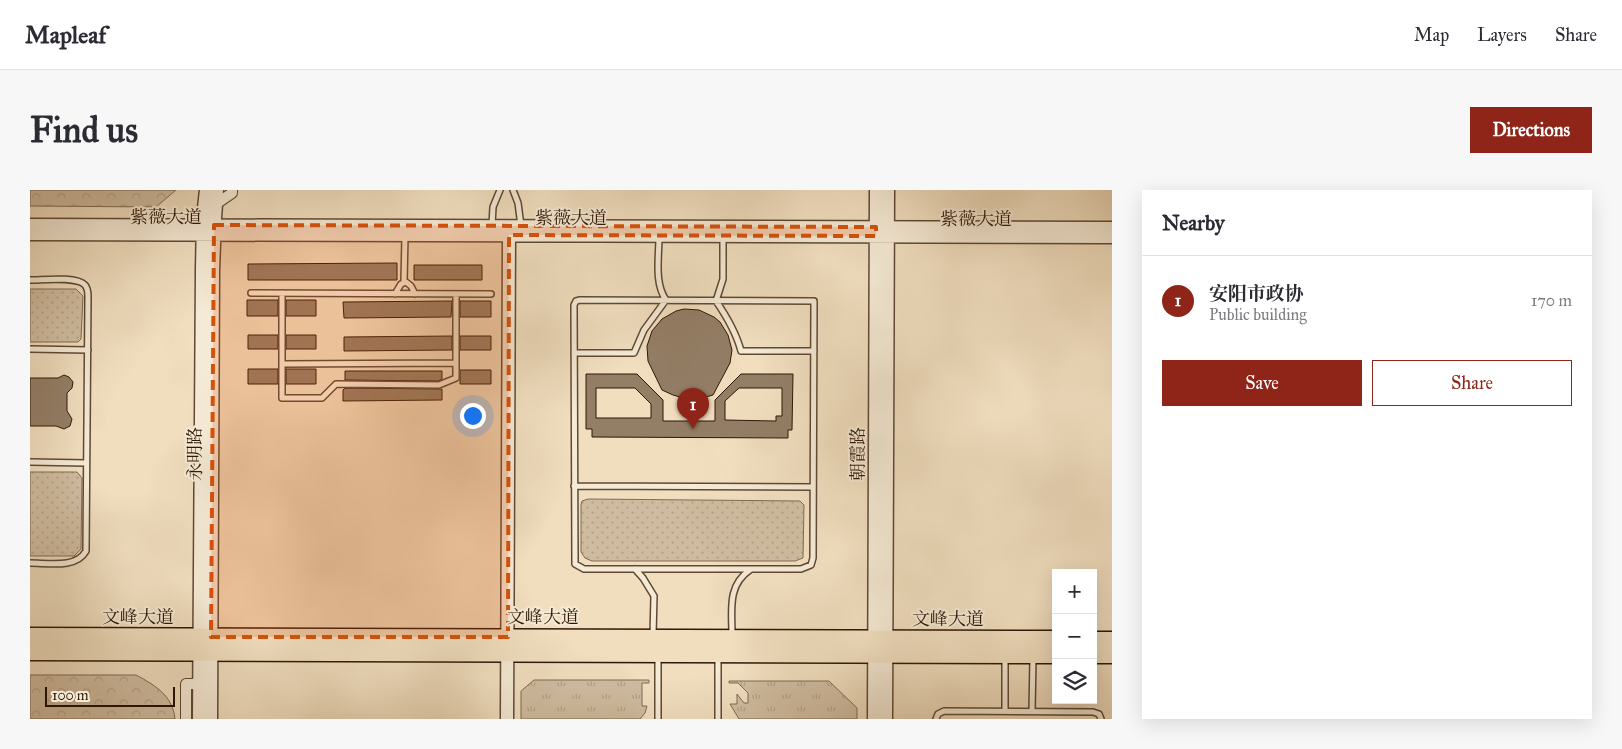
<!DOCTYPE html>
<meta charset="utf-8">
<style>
:root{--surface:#fff;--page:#f7f7f7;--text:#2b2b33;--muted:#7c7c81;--line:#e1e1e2;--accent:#8f2418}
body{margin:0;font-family:"IM FELL Great Primer","Noto Serif SC",serif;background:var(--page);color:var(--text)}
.controls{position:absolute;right:15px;bottom:15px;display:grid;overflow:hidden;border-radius:0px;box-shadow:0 5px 20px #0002}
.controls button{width:45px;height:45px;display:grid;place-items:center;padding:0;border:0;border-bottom:1px solid var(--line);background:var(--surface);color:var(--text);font:25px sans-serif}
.scale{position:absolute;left:15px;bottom:12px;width:130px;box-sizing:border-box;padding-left:5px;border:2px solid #2f1706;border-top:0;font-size:14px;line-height:18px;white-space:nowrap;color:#2f1706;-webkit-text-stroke:4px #f5ead5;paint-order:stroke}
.you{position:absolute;left:442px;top:225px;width:18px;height:18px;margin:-12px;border:4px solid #fff;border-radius:50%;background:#1a73e8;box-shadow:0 0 0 8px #1a73e833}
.badge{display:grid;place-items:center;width:32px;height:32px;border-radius:50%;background:var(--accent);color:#fff;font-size:16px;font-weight:700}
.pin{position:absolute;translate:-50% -41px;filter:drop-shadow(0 1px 2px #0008)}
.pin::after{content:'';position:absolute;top:26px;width:18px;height:15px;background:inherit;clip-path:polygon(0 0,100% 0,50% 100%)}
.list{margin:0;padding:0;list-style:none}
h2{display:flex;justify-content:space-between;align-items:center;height:65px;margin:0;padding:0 20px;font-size:21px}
h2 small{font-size:16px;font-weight:400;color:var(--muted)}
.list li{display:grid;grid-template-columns:32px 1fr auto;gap:15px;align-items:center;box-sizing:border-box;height:90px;padding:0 20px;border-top:1px solid var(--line)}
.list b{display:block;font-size:19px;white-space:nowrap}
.list p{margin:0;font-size:16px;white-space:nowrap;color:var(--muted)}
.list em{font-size:16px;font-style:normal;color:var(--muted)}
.actions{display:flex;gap:10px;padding:15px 20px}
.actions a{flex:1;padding:11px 0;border:1px solid var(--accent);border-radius:0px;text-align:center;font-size:18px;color:var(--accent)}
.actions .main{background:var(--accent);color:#fff}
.icon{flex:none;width:28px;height:28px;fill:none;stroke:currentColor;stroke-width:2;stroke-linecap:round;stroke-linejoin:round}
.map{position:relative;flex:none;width:1082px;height:529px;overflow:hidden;border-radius:0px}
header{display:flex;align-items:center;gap:30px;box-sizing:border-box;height:70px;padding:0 25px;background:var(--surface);border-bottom:1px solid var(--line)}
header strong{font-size:24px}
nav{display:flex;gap:28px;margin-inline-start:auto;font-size:18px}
.intro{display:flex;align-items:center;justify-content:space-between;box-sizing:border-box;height:120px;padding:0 30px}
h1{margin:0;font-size:35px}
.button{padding:12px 22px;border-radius:0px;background:var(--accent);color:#fff;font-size:18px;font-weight:700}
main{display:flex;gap:30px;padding:0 30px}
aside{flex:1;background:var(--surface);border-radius:0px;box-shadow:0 5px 20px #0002}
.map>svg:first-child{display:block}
.grass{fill:url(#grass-tufts);stroke:#7f6a53}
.park{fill:url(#park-crowns);stroke:#7f6a53}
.garden{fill:url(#garden-dots);stroke:#7f6a53}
.building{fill:#937e66;stroke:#2f1706;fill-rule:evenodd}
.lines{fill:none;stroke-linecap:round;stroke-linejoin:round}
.service-casing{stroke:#5f4934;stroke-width:8}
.minor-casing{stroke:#5f4934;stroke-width:12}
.tertiary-casing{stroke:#5f4934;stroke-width:15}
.primary-casing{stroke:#2f1706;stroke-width:19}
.service{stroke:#f5ead5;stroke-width:5}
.minor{stroke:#f5ead5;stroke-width:10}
.tertiary{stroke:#f5ead5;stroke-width:12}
.primary{stroke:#f0debf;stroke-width:16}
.marked{fill:#d6520b;fill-opacity:0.2;stroke:#d6520b;stroke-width:4;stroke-dasharray:10 6;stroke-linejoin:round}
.labels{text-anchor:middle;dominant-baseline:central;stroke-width:4;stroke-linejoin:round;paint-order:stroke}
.street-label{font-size:18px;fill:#2f1706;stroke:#f5ead5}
</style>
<header>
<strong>Mapleaf</strong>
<nav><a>Map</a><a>Layers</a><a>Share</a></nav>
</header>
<div class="intro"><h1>Find us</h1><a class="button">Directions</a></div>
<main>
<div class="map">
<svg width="1082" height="529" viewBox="0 0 1082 529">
<defs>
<pattern id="grass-tufts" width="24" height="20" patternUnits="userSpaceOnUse" patternTransform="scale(1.25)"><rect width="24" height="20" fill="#cfbca0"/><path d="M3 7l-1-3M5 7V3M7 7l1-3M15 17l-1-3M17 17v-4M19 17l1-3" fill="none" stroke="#b2a188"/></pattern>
<pattern id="park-crowns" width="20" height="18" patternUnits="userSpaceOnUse" patternTransform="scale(1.25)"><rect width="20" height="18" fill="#cfbca0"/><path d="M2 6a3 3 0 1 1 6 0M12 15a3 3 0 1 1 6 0" fill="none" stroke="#b2a188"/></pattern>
<pattern id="garden-dots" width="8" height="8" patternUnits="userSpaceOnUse" patternTransform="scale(1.25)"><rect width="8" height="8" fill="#cfbca0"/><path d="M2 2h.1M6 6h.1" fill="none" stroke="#b2a188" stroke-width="1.8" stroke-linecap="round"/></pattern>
</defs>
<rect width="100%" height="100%" fill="#f0debf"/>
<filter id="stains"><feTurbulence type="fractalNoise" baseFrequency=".004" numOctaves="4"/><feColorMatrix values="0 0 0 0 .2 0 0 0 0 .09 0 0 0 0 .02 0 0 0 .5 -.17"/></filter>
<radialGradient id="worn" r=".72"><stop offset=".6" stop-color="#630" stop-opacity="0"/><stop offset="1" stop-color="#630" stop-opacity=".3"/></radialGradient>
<!-- grass -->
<path class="grass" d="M504,490h115v3h-7v23h5l-2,7 -5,6h-119v-28z
M699,491h100l28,27v11h-118l-9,-15h7v-10l7,9h4v-10l-10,-10h-9z"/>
<!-- park -->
<path class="park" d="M0,0h146l-20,17 -126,-1z
M0,485h106c19,10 37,21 39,44h-145z"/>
<!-- garden -->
<path class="garden" d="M0,99h46l7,7 -2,43 -3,3h-48z
M0,282h47l5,6 -1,71 -7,7h-44z
M558,309l212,2 4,4 -1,53 -8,3h-203l-7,-3 -4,-6v-47l1,-4z"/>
<!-- building -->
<path class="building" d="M367,73v17h-149v-16z
M384,75h68v15h-68z
M217,110h31v16h-31z
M256,110h30v16h-30z
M422,111l-1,16 -107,1 -1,-16z
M430,111h31v16h-31z
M654,119l15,1 15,7 6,5 8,13 4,15 -2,13 -17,32 -11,3 -15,1 -14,-4 -11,-5 -14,-29 -1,-15 5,-15 10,-12 14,-8z
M218,145h30v14h-30z
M256,145h30v14h-30z
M422,146v14l-108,1v-14z
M430,146h31v14h-31z
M218,179h30v15h-30z
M256,179h30v15h-30z
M430,180h31v14h-31z
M315,181h97v8l-4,2 -93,-1z
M556,184h51l26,26v21h52v-21l26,-26h52l-1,56h-4v8l-196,-1v-8h-6zM566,198h39l16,16v14h-55zM709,198h43v28h-6v5l-51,-1v-19z
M34,185l5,2 4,5 -1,6 -5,5v18l5,8 -2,7 -6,3 -8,-3h-26v-48h28z
M315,198l97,1v11l-99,1v-11z"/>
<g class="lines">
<defs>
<path id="service" d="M483,0l5,13 3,23
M462,35l1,-18 7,-17
M693,47v42l-7,22c11,16 20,31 25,50h73
M0,90c13,0 46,-4 55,5 3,4 3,7 3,11l-2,255c-10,18 -38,12 -56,12
M374,92l1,-46
M221,103l240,1
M252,103v105h40l14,-14 103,1 17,-7v-84
M365,104l6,-10 5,-2 5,4 4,8
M550,110l234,1 -1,257 -2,7 -10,4h-217l-9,-5 -1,-259 2,-4z
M0,159l58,1
M544,163h60l10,-23 22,-30c-12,-17 -7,-43 -7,-63
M252,174l174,-1
M0,272l56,1
M544,296l239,1
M605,379l8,9 11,18 -1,39
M702,445c0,-24 -5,-50 18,-65
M975,521v-54
M1002,521l1,-53
M628,529v-62
M688,529v-62
M906,529l2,-5 6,-3 149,1 6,2 2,5"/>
<path id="minor" d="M186,14l16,-11v-3
M156,529v-35h14"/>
<path id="tertiary" d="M0,35l1082,3
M0,44l1082,3
M169,529l3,-449 1,-53 3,-27
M181,529l2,-449 2,-52 2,-28
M477,529l2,-484
M844,529l2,-529
M856,529l2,-529"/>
<path id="primary" d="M0,446l1026,3
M1063,450h19
M0,462l1026,3
M1063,465h19"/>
</defs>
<!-- service casing -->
<use href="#service" class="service-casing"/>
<!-- minor casing -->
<use href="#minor" class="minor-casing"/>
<!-- tertiary casing -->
<use href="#tertiary" class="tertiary-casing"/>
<!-- primary casing -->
<use href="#primary" class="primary-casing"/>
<!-- service -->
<use href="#service" class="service"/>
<!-- minor -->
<use href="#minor" class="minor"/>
<!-- tertiary -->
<use href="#tertiary" class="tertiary"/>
<!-- primary -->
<use href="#primary" class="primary"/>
</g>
<!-- marked area -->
<path class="marked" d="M184,35l662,2v9l-367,-1 -1,402h-297z"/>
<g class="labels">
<!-- street labels -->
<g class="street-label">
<text x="136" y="27">紫薇大道</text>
<text x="541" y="28">紫薇大道</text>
<text x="946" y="29">紫薇大道</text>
<text transform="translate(165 264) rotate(-90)">永明路</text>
<text transform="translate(828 264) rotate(-90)">朝霞路</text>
<text x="108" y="427">文峰大道</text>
<text x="513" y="427">文峰大道</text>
<text x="918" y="429">文峰大道</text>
</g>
</g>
<rect width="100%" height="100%" filter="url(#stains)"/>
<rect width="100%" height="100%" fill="url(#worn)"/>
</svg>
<div class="controls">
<button>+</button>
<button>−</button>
<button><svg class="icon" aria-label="layers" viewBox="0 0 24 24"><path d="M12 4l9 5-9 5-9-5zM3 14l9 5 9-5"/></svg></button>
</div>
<div class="scale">100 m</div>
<div class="you"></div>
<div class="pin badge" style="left:663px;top:239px">1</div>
</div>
<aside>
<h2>Nearby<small></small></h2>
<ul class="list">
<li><span class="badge">1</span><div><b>安阳市政协</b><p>Public building</p></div><em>170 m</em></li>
</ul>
<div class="actions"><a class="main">Save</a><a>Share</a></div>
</aside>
</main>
